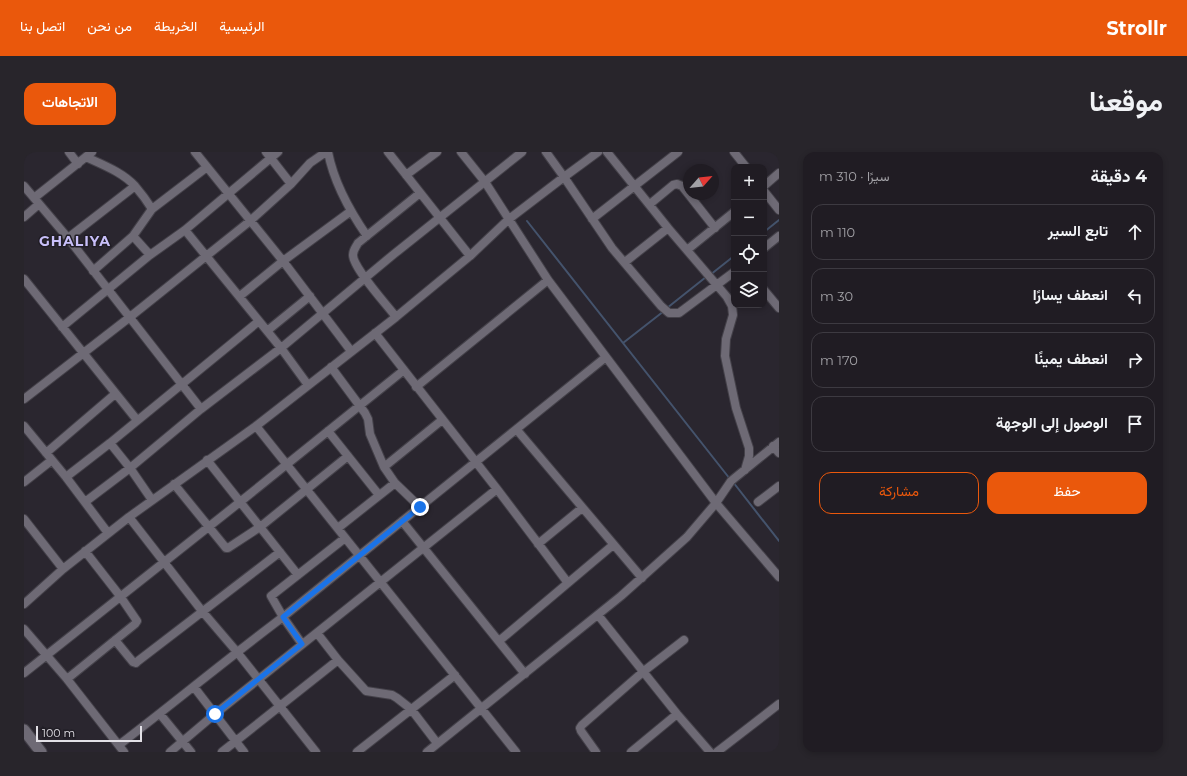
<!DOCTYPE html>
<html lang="ar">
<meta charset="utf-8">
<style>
:root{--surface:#201c23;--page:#28252b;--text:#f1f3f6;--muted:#a2a1a6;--line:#3d3a41;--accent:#ea580c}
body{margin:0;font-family:Montserrat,Vazirmatn,sans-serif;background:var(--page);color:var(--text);direction:rtl}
.controls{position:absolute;right:12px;top:12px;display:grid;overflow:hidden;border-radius:8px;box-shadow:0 2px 6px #0003}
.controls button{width:36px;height:36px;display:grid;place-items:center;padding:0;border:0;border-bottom:1px solid var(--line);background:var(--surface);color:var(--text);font:20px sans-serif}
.compass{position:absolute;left:659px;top:12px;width:36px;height:36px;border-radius:50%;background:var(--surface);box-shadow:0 2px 6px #0003;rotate:63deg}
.scale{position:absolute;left:12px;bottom:10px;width:106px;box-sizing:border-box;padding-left:4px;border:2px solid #e2e0e6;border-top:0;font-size:11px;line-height:14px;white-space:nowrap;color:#e2e0e6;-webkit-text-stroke:3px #201d25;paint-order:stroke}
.stop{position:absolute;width:12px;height:12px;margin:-9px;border:3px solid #1a73e8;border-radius:50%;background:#fff}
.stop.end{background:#1a73e8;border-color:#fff;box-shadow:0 1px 4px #0008}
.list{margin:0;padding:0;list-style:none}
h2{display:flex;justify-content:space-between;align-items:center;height:52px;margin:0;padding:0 16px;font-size:17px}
h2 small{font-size:13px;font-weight:400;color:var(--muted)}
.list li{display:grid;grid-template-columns:26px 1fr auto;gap:12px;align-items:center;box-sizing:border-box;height:56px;margin:0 8px 8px;padding:0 8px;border:1px solid var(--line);border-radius:12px}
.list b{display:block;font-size:15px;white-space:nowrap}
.list em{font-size:13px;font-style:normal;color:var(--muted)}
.actions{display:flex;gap:8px;padding:12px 16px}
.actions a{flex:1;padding:9px 0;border:1px solid var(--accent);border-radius:12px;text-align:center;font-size:14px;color:var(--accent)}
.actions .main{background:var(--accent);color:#fff}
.icon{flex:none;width:22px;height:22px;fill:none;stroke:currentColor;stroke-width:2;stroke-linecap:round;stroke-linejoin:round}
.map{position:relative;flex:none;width:755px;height:600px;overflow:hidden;direction:ltr;border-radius:12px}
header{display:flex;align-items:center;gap:24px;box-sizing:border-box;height:56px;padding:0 20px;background:var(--accent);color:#fff}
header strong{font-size:19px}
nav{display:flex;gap:22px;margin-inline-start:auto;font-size:14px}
.intro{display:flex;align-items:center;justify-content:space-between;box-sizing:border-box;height:96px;padding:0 24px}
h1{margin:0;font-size:28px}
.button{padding:10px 18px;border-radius:12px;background:var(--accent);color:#fff;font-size:14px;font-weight:700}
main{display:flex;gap:24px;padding:0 24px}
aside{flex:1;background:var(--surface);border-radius:12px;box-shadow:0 2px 6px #0003}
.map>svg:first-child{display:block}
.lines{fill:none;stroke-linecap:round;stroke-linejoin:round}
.stream{stroke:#44536c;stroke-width:2}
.minor-casing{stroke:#444149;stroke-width:10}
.secondary-casing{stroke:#444149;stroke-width:13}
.minor{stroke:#6e6a75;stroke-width:8}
.secondary{stroke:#6e6a75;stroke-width:11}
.route{stroke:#1a73e8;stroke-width:5}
.labels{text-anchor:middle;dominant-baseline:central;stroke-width:3;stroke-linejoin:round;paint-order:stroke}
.district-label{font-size:14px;font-weight:bold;letter-spacing:1px;fill:#c8bff9;stroke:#201d25}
</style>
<header>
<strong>Strollr</strong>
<nav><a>الرئيسية</a><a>الخريطة</a><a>من نحن</a><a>اتصل بنا</a></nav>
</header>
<div class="intro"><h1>موقعنا</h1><a class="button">الاتجاهات</a></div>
<main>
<aside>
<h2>4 دقيقة<small>سيرًا · 310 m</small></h2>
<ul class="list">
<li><svg class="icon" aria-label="ahead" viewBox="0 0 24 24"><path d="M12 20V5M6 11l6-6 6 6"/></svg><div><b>تابع السير</b></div><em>110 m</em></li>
<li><svg class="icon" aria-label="left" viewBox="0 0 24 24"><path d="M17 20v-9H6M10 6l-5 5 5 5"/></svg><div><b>انعطف يسارًا</b></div><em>30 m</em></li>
<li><svg class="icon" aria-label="right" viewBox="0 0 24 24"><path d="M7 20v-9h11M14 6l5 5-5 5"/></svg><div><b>انعطف يمينًا</b></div><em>170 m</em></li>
<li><svg class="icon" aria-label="arrive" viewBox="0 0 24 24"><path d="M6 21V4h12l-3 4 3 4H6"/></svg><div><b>الوصول إلى الوجهة</b></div></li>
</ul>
<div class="actions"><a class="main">حفظ</a><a>مشاركة</a></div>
</aside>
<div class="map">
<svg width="755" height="600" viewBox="0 0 755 600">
<rect width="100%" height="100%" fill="#2a262f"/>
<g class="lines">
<!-- stream -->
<path class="stream" d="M503,69l203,258
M740,80l15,-12
M686,123l24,-19
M643,156l39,-31
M599,191l41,-32
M709,330l46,59"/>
<defs>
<path id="minor" d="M45,0l9,12
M171,0l88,109 68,90
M242,0l25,32
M304,0c6,31 21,58 39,84
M364,0l82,104
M437,0l24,30 63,98 168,223 63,74
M522,0l18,25 48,71 49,58 8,7h10l55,-41
M583,0l61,76 59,69 5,9 1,9 -7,24 -1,17 11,52 13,40v8l-4,14
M710,0l12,15
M62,5c17,8 36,15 49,29 6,7 12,15 17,23
M382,23l31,-23
M0,34l44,52 133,171
M740,34l15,-13
M740,39l15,19
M10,46l58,-46
M626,52l23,-19 4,-1 5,2 33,42
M0,65l15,-13
M568,67l86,-67
M161,78l96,118 27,37
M109,84l17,19
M44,86l67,-52
M740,96l15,-12
M663,98l47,-38
M601,110l43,-34
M69,119l40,-35 19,-27 55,-42
M0,127l113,141
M740,138l15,18
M216,144l43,-35 68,-50
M372,165c-9,-12 -43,-49 -43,-62 0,-5 3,-8 5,-12l62,-50
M38,175l88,-72 35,-25 93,-78
M243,179l43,-35
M351,181l122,156 71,94
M307,215l34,46 3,6 2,15 14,33 11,16 25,24
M392,235l132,-107
M0,247l106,-82 120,-96 41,-37 19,-21 16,-11
M0,274l42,51 42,56
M232,274l260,326
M493,278l125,148
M304,279l51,64
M86,291l20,25 22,32
M749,294l6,7
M22,301l69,-59
M183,308l91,115
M360,315l58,-47
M42,325l44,-34 149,-122
M0,330l28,-22
M150,332l52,64h2l32,-21 88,-71
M61,350l45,-34 71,-59 80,-61 113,-94 128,-102
M734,350l21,-16
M105,365l73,94 35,41 79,100
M0,367l39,50
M378,369l123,153
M314,376l57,-45
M514,392l44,-36
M0,452l39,-35 66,-52 127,-91 140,-109 74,-61 39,-37 55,-42 34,-25
M574,463l79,99 33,38
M0,477l43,50 57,73
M293,481l21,27 28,31 26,4 5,3 14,11 26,34
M91,488l18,22 3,1 2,-2 142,-109
M475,489l114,-96
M278,492l-19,-27 -12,-21 74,-58
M0,521l216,-171 164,-132
M43,527l68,-55 2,-3 -17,-25 -35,-45
M170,535l50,65
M136,562l31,38
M95,593c55,-42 108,-86 164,-128l323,-260
M146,600l45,-38 282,-225
M198,600l116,-92
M333,600l98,-77
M403,600l194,-156 66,-59 29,-34 15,-22 48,-39
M572,600l-15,-21 -1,-3 2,-3 62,-54 40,-31
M607,600l46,-38
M693,600l62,-48"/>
<path id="secondary" d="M0,578l17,22"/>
</defs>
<!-- minor casing -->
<use href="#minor" class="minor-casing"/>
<!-- secondary casing -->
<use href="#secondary" class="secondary-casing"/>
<!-- minor -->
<use href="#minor" class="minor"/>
<!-- secondary -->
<use href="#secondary" class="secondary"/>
</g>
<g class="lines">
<!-- route -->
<path class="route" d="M191,562l87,-70 -19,-27 137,-110"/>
</g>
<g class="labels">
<!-- district labels -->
<g class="district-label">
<text x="51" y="89">GHALIYA</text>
</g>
</g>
</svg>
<div class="controls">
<button>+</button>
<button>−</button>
<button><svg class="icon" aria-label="locate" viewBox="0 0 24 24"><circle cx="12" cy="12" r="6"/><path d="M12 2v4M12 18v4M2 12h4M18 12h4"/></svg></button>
<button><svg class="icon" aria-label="layers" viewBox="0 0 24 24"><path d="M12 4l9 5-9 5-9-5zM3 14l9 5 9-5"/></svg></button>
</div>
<svg class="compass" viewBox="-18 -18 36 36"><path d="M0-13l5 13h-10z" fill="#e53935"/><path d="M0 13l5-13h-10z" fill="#a2a1a6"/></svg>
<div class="scale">100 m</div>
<div class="stop" style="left:191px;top:562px"></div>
<div class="stop end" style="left:396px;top:355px"></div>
</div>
</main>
